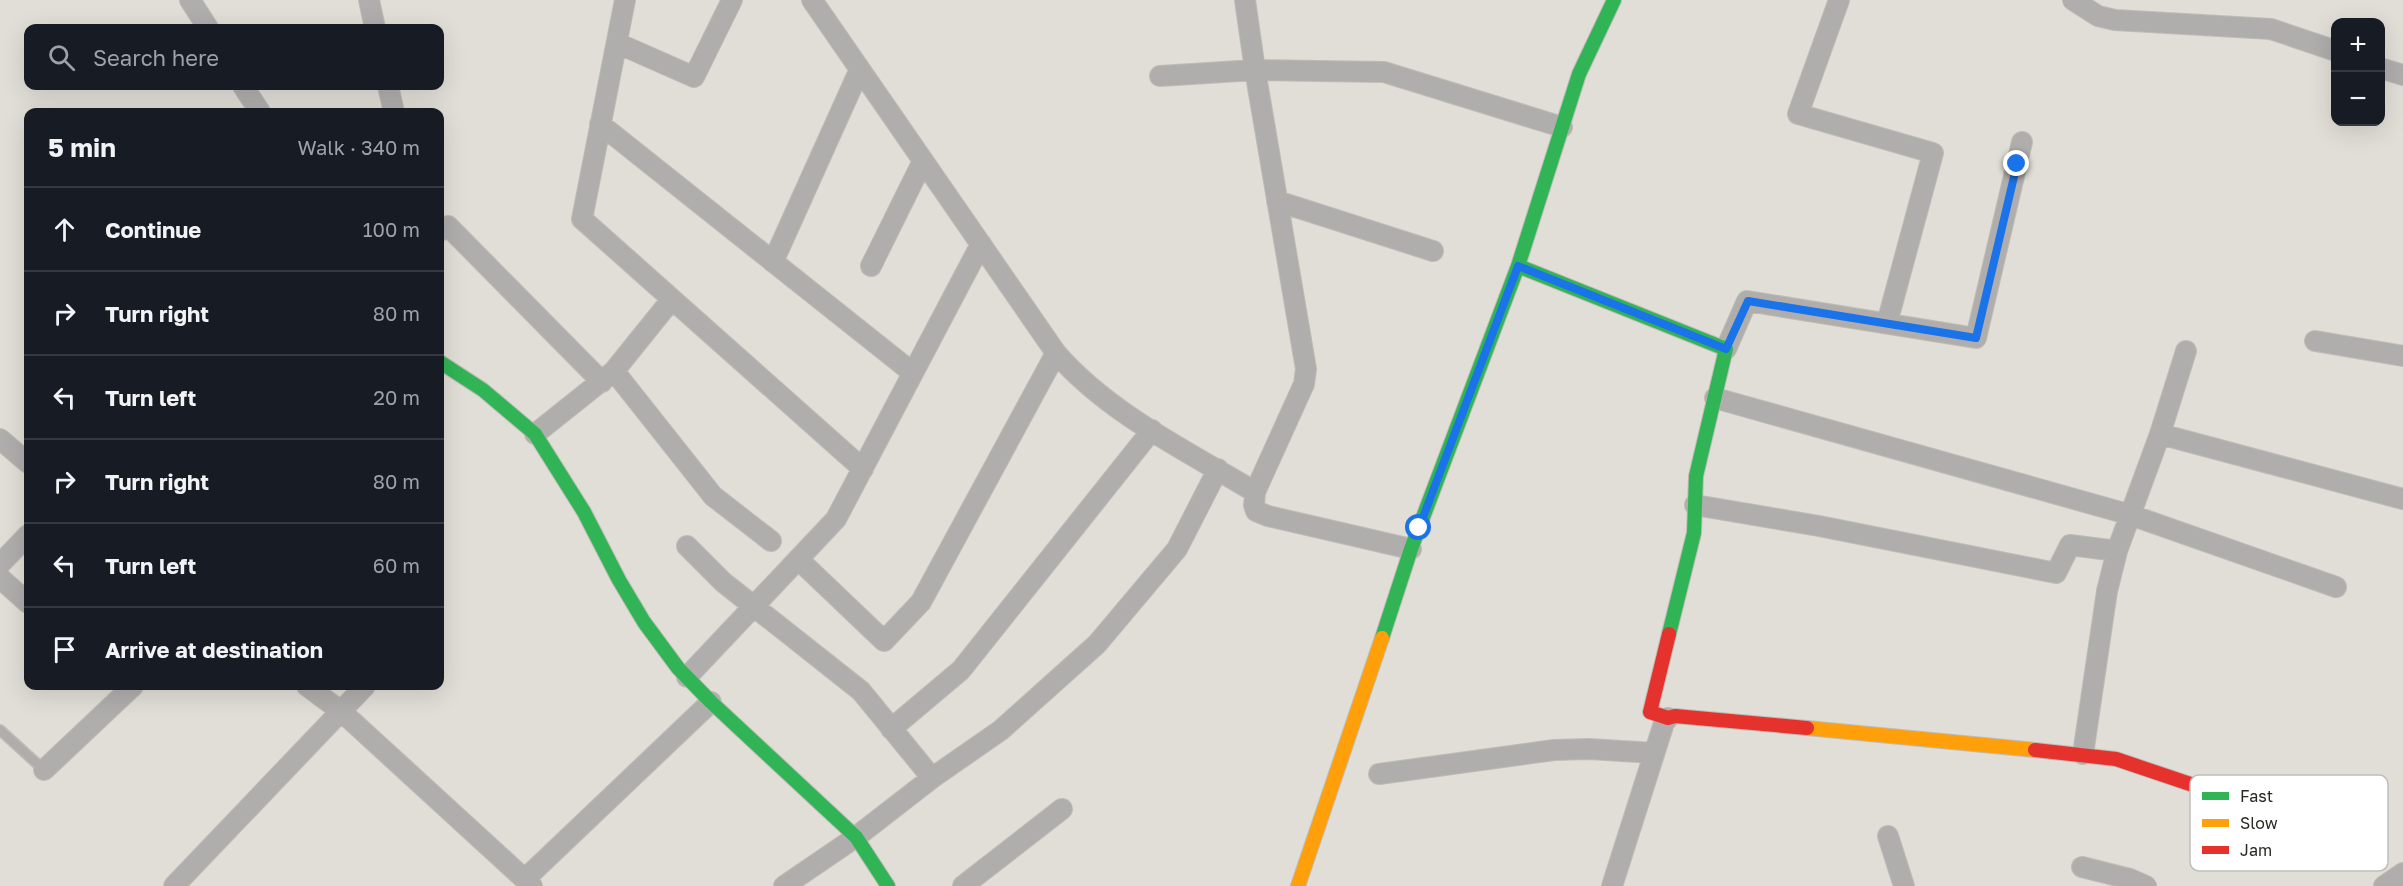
<!DOCTYPE html>
<meta charset="utf-8">
<style>
:root{--surface:#171b24;--page:#242831;--text:#f1f3f6;--muted:#9ea1a6;--line:#363941}
body{margin:0;font-family:"Golos Text",sans-serif;background:var(--page);color:var(--text)}
.controls{position:absolute;right:18px;top:18px;display:grid;overflow:hidden;border-radius:12px;box-shadow:0 6px 24px #0002}
.controls button{width:54px;height:54px;display:grid;place-items:center;padding:0;border:0;border-bottom:2px solid var(--line);background:var(--surface);color:var(--text);font:30px sans-serif}
.stop{position:absolute;width:18px;height:18px;margin:-14px;border:4px solid #1a73e8;border-radius:50%;background:#fff}
.stop.end{background:#1a73e8;border-color:#fff;box-shadow:0 2px 6px #0008}
.list{margin:0;padding:0;list-style:none}
h2{display:flex;justify-content:space-between;align-items:center;height:78px;margin:0;padding:0 24px;font-size:26px}
h2 small{font-size:20px;font-weight:400;color:var(--muted)}
.list li{display:grid;grid-template-columns:39px 1fr auto;gap:18px;align-items:center;box-sizing:border-box;height:84px;padding:0 24px;border-top:2px solid var(--line)}
.list b{display:block;font-size:22px;white-space:nowrap}
.list em{font-size:20px;font-style:normal;color:var(--muted)}
.icon{flex:none;width:33px;height:33px;fill:none;stroke:currentColor;stroke-width:2;stroke-linecap:round;stroke-linejoin:round}
.map{position:relative;flex:none;width:2403px;height:886px;overflow:hidden}
.search{position:absolute;background:var(--surface);box-shadow:0 6px 24px #0002;left:24px;top:24px;width:420px;height:66px;display:flex;align-items:center;gap:15px;box-sizing:border-box;padding:0 21px;border-radius:12px;color:var(--muted);font-size:22px}
.panel{position:absolute;background:var(--surface);box-shadow:0 6px 24px #0002;left:24px;top:108px;width:420px;height:582px;border-radius:12px}
.map>svg:first-child{display:block}
.lines{fill:none;stroke-linecap:round;stroke-linejoin:round}
.lane-casing{stroke:#bebcb6;stroke-width:12}
.street-casing{stroke:#bebcb6;stroke-width:22}
.fast-casing{stroke:#bebcb6;stroke-width:16}
.slow-casing{stroke:#bebcb6;stroke-width:16}
.jam-casing{stroke:#bebcb6;stroke-width:16}
.lane{stroke:#b0aead;stroke-width:9}
.street{stroke:#b0aead;stroke-width:20}
.fast{stroke:#30b455;stroke-width:14}
.slow{stroke:#ff9f0a;stroke-width:14}
.jam{stroke:#e5322d;stroke-width:14}
.route{stroke:#1a73e8;stroke-width:8}
.key{fill:#fff;stroke:#bfbebc;stroke-width:1.5}
.key-label{font-size:16px;fill:#292821}
</style>
<div class="map">
<svg width="2403" height="886" viewBox="0 0 2403 886">
<rect width="100%" height="100%" fill="#e0ded6"/>
<g class="lines">
<defs>
<path id="lane" d="M0,730l44,40"/>
<path id="street" d="M190,0l18,28
M369,0l6,28
M625,0l-43,219 281,250
M812,0l244,353c53,61 131,98 199,139
M1245,0l10,70 51,299 -2,15 -49,108 -1,13 2,6 12,5 143,33
M1839,0l-41,114 135,39 -46,170
M2073,0l25,16 17,4 156,9 65,22
M617,43l77,34 38,-77
M2380,68l23,7
M1160,76l95,-6 129,2 178,55
M243,86l17,26
M388,86l6,26
M600,124l313,249
M1277,201l156,50
M440,231l8,-5 154,156
M773,262l87,-193
M871,266l52,-105
M2315,341l88,15
M1726,349l21,-48 229,37 46,-196
M614,371l99,125 58,45
M1715,398l416,117 205,72
M535,434l79,-63 58,-72
M2160,434l243,65
M0,439l28,24
M1695,505l124,21 237,47 14,-28 47,6
M687,546l36,36 138,109 71,87
M798,559l86,82 37,-39 135,-249
M0,564l28,-29
M0,578l28,25
M687,677l149,-158 145,-275
M307,686l35,26 190,174
M891,729l70,-59 191,-240
M2083,754l24,-163 10,-40 43,-117 26,-83
M44,770l89,-84
M1379,774l175,-24 35,-1 65,4
M1888,836l16,50
M2082,867l48,12 16,7
M525,879l186,-177
M174,886l191,-200
M784,886l72,-49 76,-59 69,-48 96,-86 80,-95 41,-80
M963,886l99,-77
M1612,886l52,-163 4,-5
M2384,886l19,-13"/>
<path id="fast" d="M1518,266l208,83 -30,127 -2,57 -25,101
M440,362l43,28 52,44 49,78 35,68 25,42 34,46 33,34 145,135 32,49
M1382,638l29,-89 107,-283 61,-192 35,-74"/>
<path id="slow" d="M1807,728l228,22
M1298,886l84,-248"/>
<path id="jam" d="M1669,634l-19,78 18,6 7,-2 132,12
M2035,750l81,9 92,31"/>
</defs>
<!-- lane casing -->
<use href="#lane" class="lane-casing"/>
<!-- street casing -->
<use href="#street" class="street-casing"/>
<!-- fast casing -->
<use href="#fast" class="fast-casing"/>
<!-- slow casing -->
<use href="#slow" class="slow-casing"/>
<!-- jam casing -->
<use href="#jam" class="jam-casing"/>
<!-- lane -->
<use href="#lane" class="lane"/>
<!-- street -->
<use href="#street" class="street"/>
<!-- fast -->
<use href="#fast" class="fast"/>
<!-- slow -->
<use href="#slow" class="slow"/>
<!-- jam -->
<use href="#jam" class="jam"/>
</g>
<g class="lines">
<!-- route -->
<path class="route" d="M1419,528l99,-262 208,83 22,-48 228,37 41,-174"/>
</g>
<!-- legend -->
<rect x="2190" y="775" width="198" height="96" rx="9" class="key"/>
<rect x="2202" y="792" width="27" height="8" fill="#30b455"/>
<rect x="2202" y="819" width="27" height="8" fill="#ff9f0a"/>
<rect x="2202" y="846" width="27" height="8" fill="#e5322d"/>
<g class="key-label">
<text x="2240" y="802">Fast</text>
<text x="2240" y="829">Slow</text>
<text x="2240" y="856">Jam</text>
</g>
</svg>
<div class="controls">
<button>+</button>
<button>−</button>
</div>
<div class="stop" style="left:1419px;top:528px"></div>
<div class="stop end" style="left:2017px;top:164px"></div>
<div class="search"><svg class="icon" aria-label="search" viewBox="0 0 24 24"><circle cx="10" cy="10" r="6"/><path d="M15 15l6 6"/></svg>Search here</div>
<section class="panel">
<h2>5 min<small>Walk · 340 m</small></h2>
<ul class="list">
<li><svg class="icon" aria-label="ahead" viewBox="0 0 24 24"><path d="M12 20V5M6 11l6-6 6 6"/></svg><div><b>Continue</b></div><em>100 m</em></li>
<li><svg class="icon" aria-label="right" viewBox="0 0 24 24"><path d="M7 20v-9h11M14 6l5 5-5 5"/></svg><div><b>Turn right</b></div><em>80 m</em></li>
<li><svg class="icon" aria-label="left" viewBox="0 0 24 24"><path d="M17 20v-9H6M10 6l-5 5 5 5"/></svg><div><b>Turn left</b></div><em>20 m</em></li>
<li><svg class="icon" aria-label="right" viewBox="0 0 24 24"><path d="M7 20v-9h11M14 6l5 5-5 5"/></svg><div><b>Turn right</b></div><em>80 m</em></li>
<li><svg class="icon" aria-label="left" viewBox="0 0 24 24"><path d="M17 20v-9H6M10 6l-5 5 5 5"/></svg><div><b>Turn left</b></div><em>60 m</em></li>
<li><svg class="icon" aria-label="arrive" viewBox="0 0 24 24"><path d="M6 21V4h12l-3 4 3 4H6"/></svg><div><b>Arrive at destination</b></div></li>
</ul>
</section>
</div>
